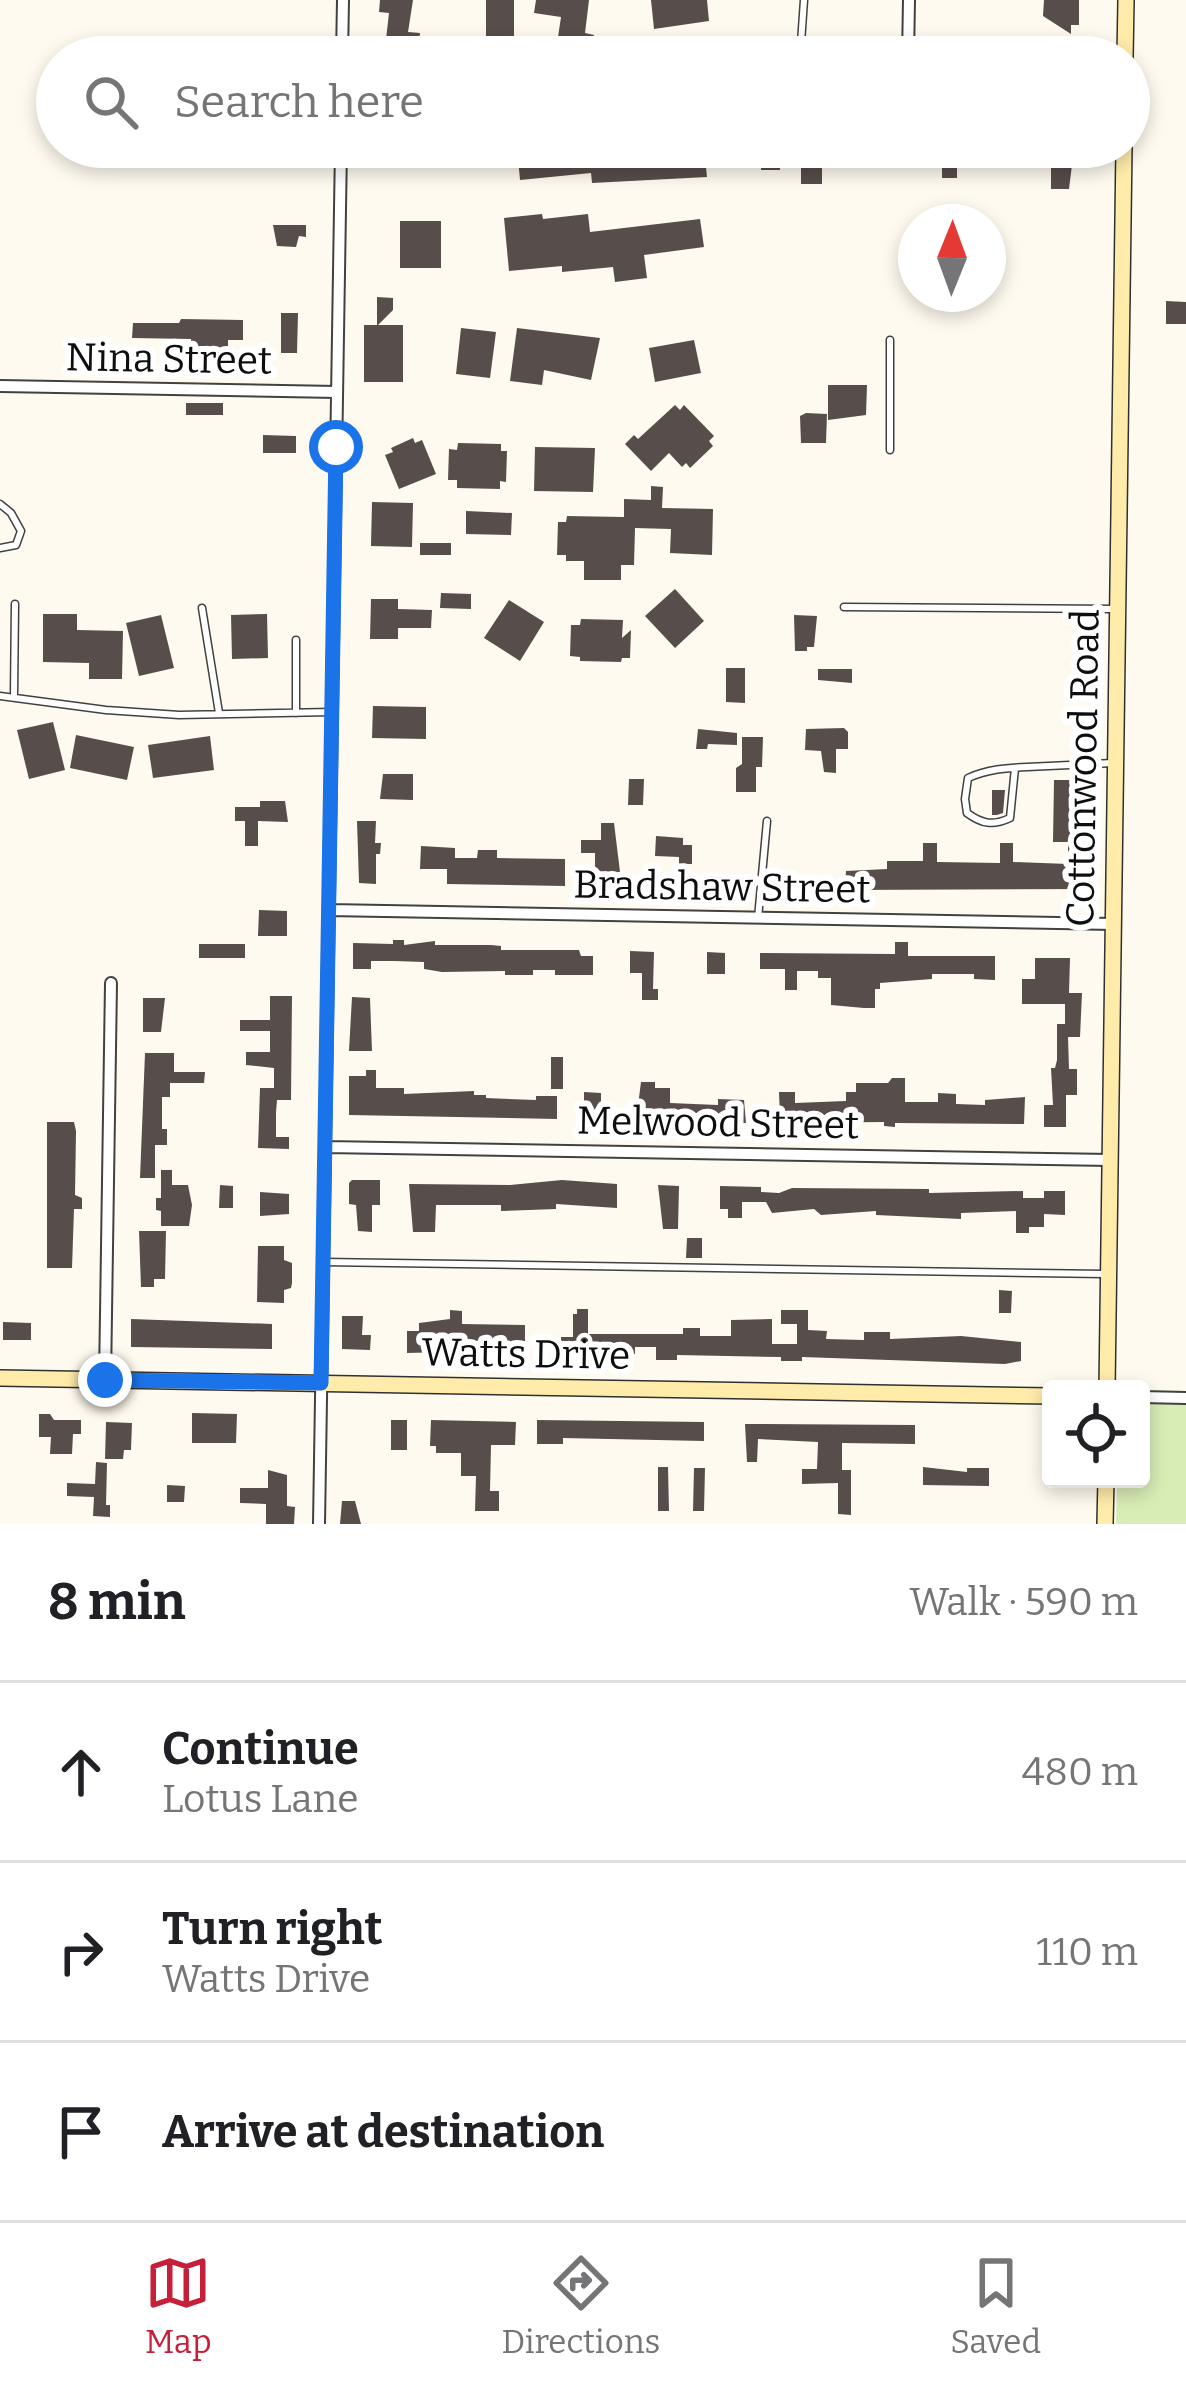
<!DOCTYPE html>
<meta charset="utf-8">
<style>
:root{--surface:#fff;--page:#f2f2f2;--text:#202124;--muted:#757577;--line:#e0e0e0;--accent:#c51f39}
body{margin:0;font-family:Bitter,serif;background:var(--page);color:var(--text)}
.controls{position:absolute;right:36px;bottom:36px;display:grid;overflow:hidden;border-radius:12px;box-shadow:0 6px 18px #0003}
.controls button{width:108px;height:108px;display:grid;place-items:center;padding:0;border:0;border-bottom:3px solid var(--line);background:var(--surface);color:var(--text);font:60px sans-serif}
.compass{position:absolute;left:898px;top:204px;width:108px;height:108px;border-radius:50%;background:var(--surface);box-shadow:0 6px 18px #0003;rotate:1deg}
.stop{position:absolute;width:36px;height:36px;margin:-27px;border:9px solid #1a73e8;border-radius:50%;background:#fff}
.stop.end{background:#1a73e8;border-color:#fff;box-shadow:0 3px 12px #0008}
.list{margin:0;padding:0;list-style:none}
h2{display:flex;justify-content:space-between;align-items:center;height:156px;margin:0;padding:0 48px;font-size:51px}
h2 small{font-size:39px;font-weight:400;color:var(--muted)}
.list li{display:grid;grid-template-columns:78px 1fr auto;gap:36px;align-items:center;box-sizing:border-box;height:180px;padding:0 48px;border-top:3px solid var(--line)}
.list b{display:block;font-size:45px;white-space:nowrap}
.list p{margin:0;font-size:39px;white-space:nowrap;color:var(--muted)}
.list em{font-size:39px;font-style:normal;color:var(--muted)}
.icon{flex:none;width:66px;height:66px;fill:none;stroke:currentColor;stroke-width:2;stroke-linecap:round;stroke-linejoin:round}
.map{position:relative;flex:none;width:1186px;height:1524px;overflow:hidden}
.search{position:absolute;background:var(--surface);box-shadow:0 6px 18px #0003;left:36px;right:36px;top:36px;height:132px;display:flex;align-items:center;gap:30px;box-sizing:border-box;padding:0 42px;border-radius:66px;color:var(--muted);font-size:45px}
.sheet{height:696px;background:var(--surface)}
nav{display:flex;justify-content:space-around;align-items:center;box-sizing:border-box;height:168px;border-top:3px solid var(--line);background:var(--surface);font-size:33px;color:var(--muted)}
nav a{display:grid;justify-items:center;gap:6px}
nav .on{color:var(--accent)}
.map>svg:first-child{display:block}
.green{fill:#d8ecb6}
.building{fill:#574d4a}
.lines{fill:none;stroke-linecap:round;stroke-linejoin:round}
.lane-casing{stroke:#414141;stroke-width:9}
.street-casing{stroke:#414141;stroke-width:14}
.secondary-casing{stroke:#303030;stroke-width:18}
.lane{stroke:#fff;stroke-width:6}
.street{stroke:#fff;stroke-width:10}
.secondary{stroke:#ffecaa;stroke-width:15}
.route{stroke:#1a73e8;stroke-width:15}
.labels{text-anchor:middle;dominant-baseline:central;stroke-width:12;stroke-linejoin:round;paint-order:stroke}
.street-label{font-size:39px;fill:#0e0e0e;stroke:#fff}
</style>
<div class="map">
<svg width="1186" height="1524" viewBox="0 0 1186 1524">
<rect width="100%" height="100%" fill="#fffaef"/>
<!-- green -->
<path class="green" d="M1141,1390l45,1v133h-70l1,-45h24z"/>
<!-- building -->
<path class="building" d="M380,0h33l-5,32 12,1 -3,24h-33l5,-44 -10,-1z
M486,0h28v57h-34l2,-14 4,1z
M536,0h53l-4,33 9,2 -3,22h-36l6,-40 -27,-4z
M651,0h56l2,21 -55,8z
M1044,0h35v25h-8v9l-28,-18z
M1045,36h21v19h-21z
M701,44l2,13h-48v-6z
M517,147h125v5l62,-5 3,30 -115,6 -1,-10 -71,7z
M761,147h19v23h-19z
M1009,147l65,2 -5,40h-18v-26h-14v-5l-28,-1z
M801,150h21v34h-21z
M942,158l15,1v19h-15z
M542,214l1,5 45,-5 2,18 110,-13 4,28 -60,8 3,23 -32,4 -2,-15 -51,5v-6l-53,5 -5,-53z
M400,221h41v47h-41z
M273,225h33v12l-7,-1 -3,11 -19,-1z
M377,297l16,1v12l-15,15h25v57h-39v-57h13z
M1166,301l20,1v22h-20z
M281,313h17l-1,40h-16z
M181,319l62,1v20h-15v12h-12l-25,-1v-12l-59,-1 1,-15h46z
M461,328l35,4 -6,46 -34,-4z
M517,328l83,10 -9,42 -47,-10 -2,15 -32,-4z
M694,340l7,33 -46,9 -6,-34z
M828,385h39l-1,30 -38,5z
M186,403h37v12h-37z
M675,405l5,5 4,-5 30,31 -5,5 4,5 -23,22 -4,-5 -4,4 -13,-14 -18,18 -26,-27 9,-9 4,4z
M806,413l21,1 -1,29h-25l-1,-27z
M263,435l33,1v17h-33z
M413,438l2,5 7,-3 14,34 -37,15 -14,-34 8,-3 -2,-4z
M458,443l43,1v7h6l-1,31 -6,-1v8l-43,-1v-8h-9l1,-31 8,1z
M535,447l60,1 -2,44 -59,-1z
M651,486l12,1 -1,21 51,1 -1,46 -42,-2 1,-24 -36,-1 -1,37h-13v15h-37v-19h-18v-6h-9l1,-33h8l1,-6 57,1v-18l27,1z
M372,502l41,1 -1,44 -41,-1z
M466,511l46,2 -1,22 -45,-1z
M420,543h31v12h-31z
M675,589l29,32 -29,27 -30,-32z
M441,593l30,1v15l-31,-1z
M371,599h27v10l34,1 -1,18h-33v11h-28z
M509,600l35,22 -24,39 -36,-23z
M43,614h34v16l46,1 -1,48h-33v-16l-46,-1z
M267,614l1,44 -36,1 -1,-44z
M161,615l13,53 -35,8 -13,-53z
M794,615l23,1 -3,31h-7v4h-12z
M581,619l42,1 -1,18 9,-8 -1,28h-8l-1,4 -41,-1v-4l-10,-1 1,-31h9z
M726,668h19v35l-19,-1z
M818,669h34v14l-34,-3z
M373,706l53,1v32l-54,-1z
M53,722l12,48 -36,9 -12,-49z
M844,728l4,4v17h-12v24l-12,-1 -3,-21 -16,-1 1,-21z
M698,729l39,4v12l-29,-1 -1,5h-11z
M76,735l58,12 -7,33 -57,-12z
M210,736l4,34 -61,8 -5,-33z
M742,737h21l-1,30h-6v25h-20v-24l6,-4z
M383,774h30v26l-33,-1z
M629,779h15l-1,26h-15z
M1054,780h25l1,70h3v14h4v25l-242,1 1,-19 41,-2v-8h36v-18h14v19l63,1v-20h13v19l55,2v-22h-15z
M992,790h13l-2,23 -6,2h-5z
M260,801h25l3,21 -30,-1v25h-13v-25h-10v-14h25z
M357,821h19l-1,22h6l-1,11h-4v30l-17,-1z
M601,823h13l7,57h-26v-27h-14v-13h20z
M656,836l27,2v7h9v19h-13v-7l-24,-1z
M421,846l34,2v10h22l1,-8h19v8l68,1v27l-118,-2v-15h-27z
M259,910l28,1v25h-29z
M393,940h11v5l31,-4v4h56l10,1v4h78l2,6h12v19h-38v-5h-22v5h-28v-4l-63,1 -18,-3v-7l-30,-1h-23v8h-18v-26l40,1z
M895,942h13v14h87v24l-21,-1v-5h-42v5l-52,4v6h-5v19h-11l-33,-3v-27h-13v-7h-21v19h-12v-21h-25v-16l135,1z
M199,944h46v14h-46z
M630,951l24,1 -1,37h5v11h-16v-27h-12z
M707,952l18,1v21h-18z
M1035,958h35l-1,35h13l-2,44h-12l1,32h8v26h-11v32h-22v-22h9l-2,-37h4l2,-8v-36h8v-20h-43v-25h13z
M270,996h22l-1,104h-14l-1,13v24h13v12l-31,-1 2,-60h14v-20l-28,-3v-13h24v-21h-30v-11h30z
M352,997l18,1 2,53h-23z
M143,998h22l-4,34h-18z
M145,1053h29v19h31l-1,11h-34v14h-8v32h5v16h-12v33h-15z
M551,1057h12v32h-12z
M366,1070h10v18h28v6l70,-3v4h12v3l50,2v-4h21v23l-208,-4v-39h17z
M892,1078h13v24h33v-9l18,1v10l29,1v-5l40,-3 -1,27 -129,-1v4l-11,-1v-4l-94,1v-5h-10l-1,-26h16v11l51,-2v-9h10v-9h32z
M641,1082h14v6h15v15l48,2v-6l26,1 2,23 -110,-2z
M584,1092l17,1v13h7v11h-24z
M47,1122h27l2,9 -1,64 7,3v11h-8l-2,59h-25z
M161,1170h11v15h16l4,20 -3,21h-28v-15l-5,-1v-12h5z
M352,1180h28v25h-8v27l-14,-1 -2,-26 -7,-1v-21z
M562,1180l55,4v24l-61,-4v5l-55,2v-6h-65l-1,27h-22l-4,-48 101,1z
M220,1185l13,1v22h-14z
M658,1185l21,1 -1,43h-15z
M720,1186l41,1v5l18,1 13,-5 137,1v4l94,-2v7h21v-7h21v24l-21,-1v13h-15v6h-13v-22l-55,2v6l-85,-4v-4l-55,4 -7,-6 -42,4 -6,-11h-24v16h-14v-9h-8z
M260,1192l29,2v20l-29,2z
M139,1231h27l-1,48h-11v8h-13z
M687,1238h15v20h-16z
M258,1246h26v14l8,3v20l-1,5 -7,2v13l-27,-1z
M999,1290l13,1 -1,22h-12z
M577,1309h11v25h95v-6h17v8h31v-16l41,-1v25h25v-20h-16v-14h27v20l19,1 -1,8 38,1v-8h26v7l71,-3 60,6v19l-16,3 -203,-7v4h-21v-4l-104,-2v5h-21v-13h-21v7l-19,3h-49l-1,-4 -5,-1v-15h12v-23h4z
M450,1310l12,1v13l63,1v18h-10l-3,12 -32,-1v-3l-73,2v-22h12v-8l31,-4z
M342,1316h21l-1,19h9l-1,15 -28,-1z
M131,1319l141,5v25l-141,-2z
M3,1322l28,1v17h-28z
M192,1413l45,1 -1,29h-44z
M39,1414h11l4,6h27v14h-8l-1,20h-22l1,-17h-12z
M391,1420h16v30h-16z
M431,1420l85,2 -1,23h-24l-1,46h9v20h-24l1,-35h-15v-23h-25v-7h-6z
M537,1420l167,2v19l-141,-3v6h-26z
M106,1422l26,1 -1,27h-7l-1,9h-18z
M745,1424l170,1v19l-73,-1v27h9v45l-13,-1v-31l-36,1v-15h15l1,-27 -60,-3 -1,23h-10z
M96,1462l11,1 -1,42h4v12l-17,-1 1,-19 -27,-1v-13l28,1z
M658,1467h10l1,44h-11z
M923,1467l44,5v-4h22v18l-66,-1z
M694,1468h11l-1,43h-11z
M268,1470l19,5v31l8,1 -1,17h-28v-20l-26,-1v-15h28z
M167,1485l18,1 -1,16h-17z
M342,1501h13l6,23h-21z"/>
<g class="lines">
<defs>
<path id="lane" d="M800,57l4,-57
M890,340v110
M0,504l11,9 10,18 -5,14 -16,3
M844,607l271,2
M202,608l17,105
M14,695l1,-91
M0,696l106,14 73,5 153,-3
M296,713v-73
M1015,768l-5,50c-17,8 -28,6 -43,-5l-2,-14 3,-21c20,-9 38,-10 59,-11l86,-4
M758,918l9,-97
M323,1262l782,12"/>
<path id="street" d="M342,57l1,-57
M908,57l1,-57
M0,386l337,6
M329,910l785,14
M325,1147l786,13
M105,1380l6,-397
M1141,1397l45,1
M319,1524l22,-1377"/>
<path id="secondary" d="M1125,57l1,-57
M0,1378l1051,18
M1107,1389l17,-1242
M1105,1524l1,-45"/>
</defs>
<!-- lane casing -->
<use href="#lane" class="lane-casing"/>
<!-- street casing -->
<use href="#street" class="street-casing"/>
<!-- secondary casing -->
<use href="#secondary" class="secondary-casing"/>
<!-- lane -->
<use href="#lane" class="lane"/>
<!-- street -->
<use href="#street" class="street"/>
<!-- secondary -->
<use href="#secondary" class="secondary"/>
</g>
<g class="lines">
<!-- route -->
<path class="route" d="M105,1380l216,3 15,-936"/>
</g>
<g class="labels">
<!-- street labels -->
<g class="street-label">
<text transform="translate(169 359) rotate(1)">Nina Street</text>
<text transform="translate(1083 768) rotate(-89)">Cottonwood Road</text>
<text transform="translate(722 887) rotate(1)">Bradshaw Street</text>
<text transform="translate(718 1123) rotate(1)">Melwood Street</text>
<text transform="translate(526 1354) rotate(1)">Watts Drive</text>
</g>
</g>
</svg>
<div class="controls">
<button><svg class="icon" aria-label="locate" viewBox="0 0 24 24"><circle cx="12" cy="12" r="6"/><path d="M12 2v4M12 18v4M2 12h4M18 12h4"/></svg></button>
</div>
<svg class="compass" viewBox="-18 -18 36 36"><path d="M0-13l5 13h-10z" fill="#e53935"/><path d="M0 13l5-13h-10z" fill="#757577"/></svg>
<div class="stop" style="left:336px;top:447px"></div>
<div class="stop end" style="left:105px;top:1380px"></div>
<div class="search"><svg class="icon" aria-label="search" viewBox="0 0 24 24"><circle cx="10" cy="10" r="6"/><path d="M15 15l6 6"/></svg>Search here</div>
</div>
<section class="sheet">
<h2>8 min<small>Walk · 590 m</small></h2>
<ul class="list">
<li><svg class="icon" aria-label="ahead" viewBox="0 0 24 24"><path d="M12 20V5M6 11l6-6 6 6"/></svg><div><b>Continue</b><p>Lotus Lane</p></div><em>480 m</em></li>
<li><svg class="icon" aria-label="right" viewBox="0 0 24 24"><path d="M7 20v-9h11M14 6l5 5-5 5"/></svg><div><b>Turn right</b><p>Watts Drive</p></div><em>110 m</em></li>
<li><svg class="icon" aria-label="arrive" viewBox="0 0 24 24"><path d="M6 21V4h12l-3 4 3 4H6"/></svg><div><b>Arrive at destination</b></div></li>
</ul>
</section>
<nav>
<a class="on"><svg class="icon" aria-label="map" viewBox="0 0 24 24"><path d="M3 6l6-2 6 2 6-2v14l-6 2-6-2-6 2zM9 4v14M15 6v14"/></svg>Map</a>
<a><svg class="icon" aria-label="directions" viewBox="0 0 24 24"><path d="M12 3l9 9-9 9-9-9zM9 14v-3h6M13 9l2 2-2 2"/></svg>Directions</a>
<a><svg class="icon" aria-label="saved" viewBox="0 0 24 24"><path d="M7 4h10v16l-5-4-5 4z"/></svg>Saved</a>
</nav>
